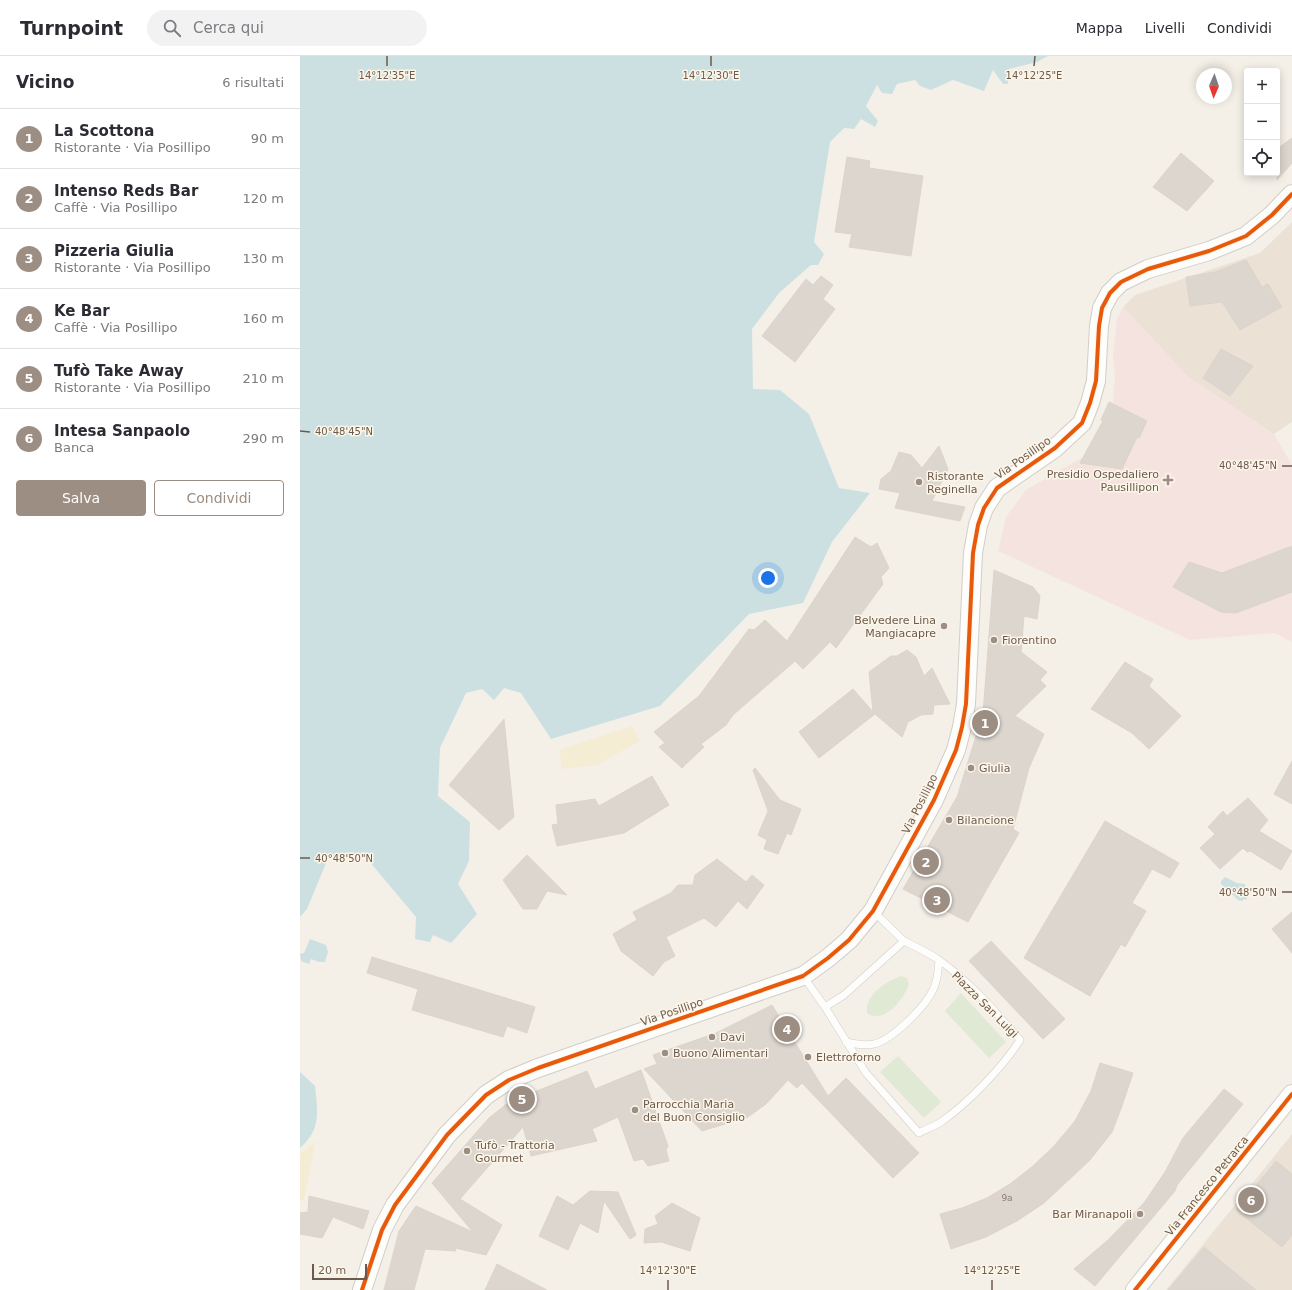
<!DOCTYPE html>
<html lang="it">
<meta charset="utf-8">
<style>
:root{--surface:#fff;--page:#f2f2f3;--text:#2b2b33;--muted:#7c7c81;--line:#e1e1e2;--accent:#9d8e83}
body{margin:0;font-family:"DejaVu Sans",sans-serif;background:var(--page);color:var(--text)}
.controls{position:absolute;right:12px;top:12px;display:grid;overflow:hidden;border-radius:4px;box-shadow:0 2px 10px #0003}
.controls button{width:36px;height:36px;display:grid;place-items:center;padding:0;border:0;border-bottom:1px solid var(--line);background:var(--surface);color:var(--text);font:20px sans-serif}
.compass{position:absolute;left:896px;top:12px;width:36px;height:36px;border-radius:50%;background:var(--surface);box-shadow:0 2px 10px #0003;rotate:182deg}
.scale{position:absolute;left:12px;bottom:10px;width:55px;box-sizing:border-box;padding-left:4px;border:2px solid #6e5a4d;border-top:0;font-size:11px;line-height:14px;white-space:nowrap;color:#6e5a4d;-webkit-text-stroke:3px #fcf6e9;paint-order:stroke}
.you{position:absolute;left:468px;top:522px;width:14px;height:14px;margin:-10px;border:3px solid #fff;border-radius:50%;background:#1a73e8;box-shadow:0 0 0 6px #1a73e833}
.badge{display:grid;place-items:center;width:26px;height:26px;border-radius:50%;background:var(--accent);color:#fff;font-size:13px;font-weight:700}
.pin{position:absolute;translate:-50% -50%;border:2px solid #fff;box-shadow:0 1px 4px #0006}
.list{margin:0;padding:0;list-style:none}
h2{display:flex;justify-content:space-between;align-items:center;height:52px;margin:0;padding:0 16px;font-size:17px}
h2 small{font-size:13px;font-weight:400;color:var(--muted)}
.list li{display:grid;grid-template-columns:26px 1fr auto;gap:12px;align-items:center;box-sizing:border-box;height:60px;padding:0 16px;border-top:1px solid var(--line)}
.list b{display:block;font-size:15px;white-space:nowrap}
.list p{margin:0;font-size:13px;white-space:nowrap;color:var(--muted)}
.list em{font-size:13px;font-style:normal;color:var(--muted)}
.actions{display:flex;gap:8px;padding:12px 16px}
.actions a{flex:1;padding:9px 0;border:1px solid var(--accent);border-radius:4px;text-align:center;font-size:14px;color:var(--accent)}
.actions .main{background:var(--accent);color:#fff}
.icon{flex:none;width:22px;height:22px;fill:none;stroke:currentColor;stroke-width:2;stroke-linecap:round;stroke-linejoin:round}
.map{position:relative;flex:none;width:992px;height:1234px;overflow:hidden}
header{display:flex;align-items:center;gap:24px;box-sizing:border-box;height:56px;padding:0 20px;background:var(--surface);border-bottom:1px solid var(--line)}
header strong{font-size:19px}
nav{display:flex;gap:22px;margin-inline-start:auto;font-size:14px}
.search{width:280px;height:36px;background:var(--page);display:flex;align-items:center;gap:10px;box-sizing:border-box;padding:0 14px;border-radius:22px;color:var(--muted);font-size:15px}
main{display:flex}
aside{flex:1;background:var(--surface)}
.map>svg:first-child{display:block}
.residential{fill:#ebe2d5}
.medical{fill:#f5e3e0}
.green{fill:#e0e9d4}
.sand{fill:#f4edd3}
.water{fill:#cce0e2}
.building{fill:#ddd6ce;stroke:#dcd4cb}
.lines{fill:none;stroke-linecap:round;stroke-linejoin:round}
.service-casing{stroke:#d3cdc7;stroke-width:8}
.tertiary-casing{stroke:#d3cdc7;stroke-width:20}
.service{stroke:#fdfdfc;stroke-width:7}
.tertiary{stroke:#fdfdfc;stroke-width:18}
.cycleway-casing{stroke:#fcf6e9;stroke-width:6}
.cycleway{stroke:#e8590c;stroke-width:4}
.ticks{fill:none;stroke:#6e5a4d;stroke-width:1.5}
.poi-dot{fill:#9d8e83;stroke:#fcf6e9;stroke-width:1.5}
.labels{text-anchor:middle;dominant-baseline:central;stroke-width:3;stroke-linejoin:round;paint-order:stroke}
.number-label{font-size:9px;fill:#8c7c70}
.street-label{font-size:11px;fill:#6e5a4d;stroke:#fcf6e9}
.poi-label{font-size:11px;fill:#6e5a4d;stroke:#fcf6e9;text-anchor:start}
.ticks-label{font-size:10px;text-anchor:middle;fill:#6e5a4d;stroke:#fcf6e9;stroke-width:3;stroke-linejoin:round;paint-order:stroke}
</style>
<header>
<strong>Turnpoint</strong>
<div class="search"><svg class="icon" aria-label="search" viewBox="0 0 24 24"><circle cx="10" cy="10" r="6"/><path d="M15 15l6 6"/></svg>Cerca qui</div>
<nav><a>Mappa</a><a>Livelli</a><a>Condividi</a></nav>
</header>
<main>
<aside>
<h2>Vicino<small>6 risultati</small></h2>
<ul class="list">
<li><span class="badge">1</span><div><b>La Scottona</b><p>Ristorante · Via Posillipo</p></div><em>90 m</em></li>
<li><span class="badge">2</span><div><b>Intenso Reds Bar</b><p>Caffè · Via Posillipo</p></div><em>120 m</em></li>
<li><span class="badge">3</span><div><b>Pizzeria Giulia</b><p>Ristorante · Via Posillipo</p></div><em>130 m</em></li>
<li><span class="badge">4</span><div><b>Ke Bar</b><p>Caffè · Via Posillipo</p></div><em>160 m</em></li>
<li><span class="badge">5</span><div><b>Tufò Take Away</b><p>Ristorante · Via Posillipo</p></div><em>210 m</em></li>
<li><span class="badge">6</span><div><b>Intesa Sanpaolo</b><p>Banca</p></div><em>290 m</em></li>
</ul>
<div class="actions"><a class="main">Salva</a><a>Condividi</a></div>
</aside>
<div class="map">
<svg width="992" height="1234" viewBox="0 0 992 1234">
<rect width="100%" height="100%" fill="#f4f0e8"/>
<!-- residential -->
<path class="residential" d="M992,166v200l-18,12 -86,-57 -65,-70 12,-12 125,-42z
M992,1078v156h-126l77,-95z"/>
<!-- medical -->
<path class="medical" d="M823,251l65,70 86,57 18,31v177l-18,-9 -84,7 -192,-89 8,-34 20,-27 57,-33 30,-55 2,-22 -2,-25 4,-36z"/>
<!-- green -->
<path class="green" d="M601,920l6,2 2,6c-5,15 -25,41 -42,29 -2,-19 19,-31 34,-37z
M661,937l45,49 -17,16 -44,-47z
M598,1000l43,46 -17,16 -44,-46z"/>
<!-- sand -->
<path class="sand" d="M332,670l8,15 -43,24 -35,4 -3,-19z
M16,1085l-12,58 -4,2v-47z"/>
<!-- water -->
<path class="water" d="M0,0h748l-11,6 -28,7 -1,15h-5l-10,-14 -9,21 -31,-11 -22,10 -11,-4 -5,-6 -18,4 -5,10 -10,-1 -5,-8 -11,21 12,15 -3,6 -14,-8 -7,10 -10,-1 -14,14 -16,100 10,12 -6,11h-7l-32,28 -27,36 1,60 27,1 29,24 30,74 31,5 -38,49 -29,61 -54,11 -89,92 -109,33 -30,-46 -17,-5 -10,12 -12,-11 -16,4 -26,55 -2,48 32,26 -1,39 -11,23 19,30 -26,29 -18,-8 -3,7 -15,-3 1,-22 -52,-62 -35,1 -22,53 -7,8z
M925,821l12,6 8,1v3l6,4 -5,9 -2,-1 -2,2 -4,-1 -17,-16v-3z
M10,883l16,6 2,7 -3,10h-6l-8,-3 -2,5 -8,-3 -1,-7 4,-1z
M0,1016l15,14c3,27 6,43 -15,62z"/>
<!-- building -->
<path class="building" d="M992,82v25l-15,17v-31z
M881,97l33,28 -27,30 -34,-24z
M547,101l23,4 -1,7 54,8 -12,80 -62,-9 3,-13 -17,-2z
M946,204l16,27 6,-3 14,23 -42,23 -18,-28 -32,4 -4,-29 29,-5z
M521,220l12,9 -10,14 12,10 -40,53 -33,-26 44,-57 7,6z
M921,293l32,17 -23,30 -27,-18z
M809,346l38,19 -8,17 -2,-1 -15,32 -42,-6 23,-42 -2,-1z
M639,390l9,23 -16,32 33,6 -5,14 -65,-13 5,-15 -21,-4 2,-10 10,-8 8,-19 12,3 11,13z
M555,481l16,10 6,-4 12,25 -8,9 2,7 -47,64 -6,-6 -27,27 -8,-8 -62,54 -7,10 -25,19 3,3 -22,21 -23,-21 6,-4 -11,-11 45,-36 50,-67 5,1 11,-10 22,21z
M992,490v46l-56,21 -15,-1 -48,-25 16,-25 33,11z
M694,514l39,17 7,9 -3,23 -13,-3 -3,36 26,20 -7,8 6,6 -31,30 29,18 -15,34 -16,61 6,4 -51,89 -65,-33 54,-92 26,-83z
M607,594l9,7 8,19 8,-8 18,36 -16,1 -1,9 -12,1 -13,7 -6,15 -27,-23 -56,44 -20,-26 54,-43 20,23 -4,-40 22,-16h6z
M825,606l28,17 -4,7 32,30 -32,33 -17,-16 -41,-24z
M204,663l10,98 -15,13 -50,-45z
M992,705v43l-18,-10z
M455,712l25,32 21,9 -10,26 -4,-2 -9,21 -14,-5 3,-9 -9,-5 10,-24 -15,-41z
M352,720l17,29 -45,28 -67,13 -5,-21 6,-1 -2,-19 39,-6 4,7z
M948,742l20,22 -9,11 33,20 -11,19 -31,-19 -3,1 -4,-4 -23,21 -20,-21 15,-14 -7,-7 15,-16 4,5z
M805,765l74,42 -9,15 -18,-9 -20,34 14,8 -21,36 -4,-3 -31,52 -66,-38z
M227,799l40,40 -20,-4 -10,18h-14l-20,-29z
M417,803l29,23 6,-7 12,10 -17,24 -9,-8 -22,26 -12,-9 -38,19 9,19 -11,6 -11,14 -32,-25 -8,-17 24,-14 -4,-8 38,-19 7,-8h15l2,-10z
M992,856v41l-20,-24z
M691,885l74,78 -22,20 -74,-78z
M72,901l163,50 -8,26 -20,-7 -4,11 -91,-27 6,-21 -51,-16z
M472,949l56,91 18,-18 73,75 -26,25 -91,-95 -5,5 -9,-8 -22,24 -18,13 -46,14 -58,-62 13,-5 -4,-9 63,-22z
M800,1007l33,10 -11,33 -10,26 -22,28 -46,43 -27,18 -31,16 -35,12 -11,-35 22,-6 25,-10 23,-14 23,-18 21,-20 21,-25 16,-30z
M341,1014l27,76 -2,4 3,11 -21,5 -5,-7 -9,2 -16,-44 -26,12 5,12 -66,15 -8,-29 -63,72 42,26 -16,30 -31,-7 1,3 -31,-2 -11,41h-30l15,-59 17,-25 57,26 -41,-49 57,-65 20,-16 78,-31 8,18z
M924,1033l19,15 -66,81 -2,6 -80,95 -21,-17 34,-29 36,-37 21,-31 18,-34z
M976,1105l16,13v61l-10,12 -46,-37z
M290,1135l28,1 18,43 -6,4 -26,-38 -6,32 -18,-10 -12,27 -29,-14 18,-40 16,9z
M9,1140l60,15 -6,18 -30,-12 -11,21 -22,-4v-21l8,-1z
M372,1147l28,15 -10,33 -29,-9 -17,1 1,-14 13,-5 -3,-8z
M904,1191l52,43h-88z
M197,1208l50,26h-62z"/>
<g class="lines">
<defs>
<path id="service" d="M503,920l22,31 19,-12 60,-54 -31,-30
M525,951l41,66 53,60c7,-4 16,-7 22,-11 26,-18 62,-55 79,-82 -24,-28 -50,-58 -81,-80 -10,-7 -23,-13 -35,-19
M546,986c10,2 18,4 28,2 18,-4 51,-37 59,-54 5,-9 5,-20 6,-30"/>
<path id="tertiary" d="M62,1234l20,-60 13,-25 52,-70 39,-40 23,-15 29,-12 265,-92 25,-18 21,-18 24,-29 61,-111 22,-50 6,-23 4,-23 7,-151 5,-28 6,-17 13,-20 58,-40 27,-25 8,-20 6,-22 3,-55 3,-18 8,-15 11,-11 27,-13 61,-18 37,-15 26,-21 20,-21
M835,1234l157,-196"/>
</defs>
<!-- service casing -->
<use href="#service" class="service-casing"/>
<!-- tertiary casing -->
<use href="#tertiary" class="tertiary-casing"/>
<!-- service -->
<use href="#service" class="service"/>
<!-- tertiary -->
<use href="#tertiary" class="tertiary"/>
<defs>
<path id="cycleway" d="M62,1234l20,-60 13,-25 52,-70 39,-40 23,-15 29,-12 265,-92 25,-18 21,-18 24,-29 61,-111 22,-50 6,-23 4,-23 7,-151 5,-28 6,-17 13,-20 58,-40 27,-25 8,-20 6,-22 3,-55 3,-18 8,-15 11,-11 27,-13 61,-18 37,-15 26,-21 20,-21
M835,1234l157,-196"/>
</defs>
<!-- cycleway casing -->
<use href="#cycleway" class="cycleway-casing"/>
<!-- cycleway -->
<use href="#cycleway" class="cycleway"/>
</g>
<!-- ticks -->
<path class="ticks" d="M87,10v-10M411,10v-10M734,10l1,-10M0,375l10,1M982,410h10M0,802h10M982,836h10M368,1234v-10M692,1234v-10"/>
<!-- markers -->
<g class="poi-dot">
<path d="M866 418h4v4h4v4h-4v4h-4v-4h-4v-4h4z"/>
<circle cx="619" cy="426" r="4"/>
<circle cx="644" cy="570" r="4"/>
<circle cx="694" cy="584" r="4"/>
<circle cx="671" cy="712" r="4"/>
<circle cx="649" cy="764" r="4"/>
<circle cx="412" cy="981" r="4"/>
<circle cx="365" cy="997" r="4"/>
<circle cx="508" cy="1001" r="4"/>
<circle cx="335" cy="1054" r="4"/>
<circle cx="167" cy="1095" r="4"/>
<circle cx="840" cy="1158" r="4"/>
</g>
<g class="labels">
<!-- number labels -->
<g class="number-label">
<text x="707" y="1142">9a</text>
</g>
<!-- street labels -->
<g class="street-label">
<text transform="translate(723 402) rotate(-35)">Via Posillipo</text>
<text transform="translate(620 748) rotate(-63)">Via Posillipo</text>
<text transform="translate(685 949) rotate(45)">Piazza San Luigi</text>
<text transform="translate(372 956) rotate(-19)">Via Posillipo</text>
<text transform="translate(907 1130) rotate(-51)">Via Francesco Petrarca</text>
</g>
<!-- poi labels -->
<g class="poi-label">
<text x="859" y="418" text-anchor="end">Presidio Ospedaliero<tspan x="859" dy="13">Pausillipon</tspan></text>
<text x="627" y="420">Ristorante<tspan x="627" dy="13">Reginella</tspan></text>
<text x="636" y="564" text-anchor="end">Belvedere Lina<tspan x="636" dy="13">Mangiacapre</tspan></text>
<text x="702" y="584">Fiorentino</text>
<text x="679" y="712">Giulia</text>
<text x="657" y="764">Bilancione</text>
<text x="420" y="981">Davi</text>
<text x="373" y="997">Buono Alimentari</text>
<text x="516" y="1001">Elettroforno</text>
<text x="343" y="1048">Parrocchia Maria<tspan x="343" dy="13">del Buon Consiglio</tspan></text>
<text x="175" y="1089">Tufò - Trattoria<tspan x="175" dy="13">Gourmet</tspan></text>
<text x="832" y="1158" text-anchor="end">Bar Miranapoli</text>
</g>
</g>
<g class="ticks-label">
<text x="87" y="23">14°12'35"E</text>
<text x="411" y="23">14°12'30"E</text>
<text x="734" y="23">14°12'25"E</text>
<text x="44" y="379">40°48'45"N</text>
<text x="948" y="413">40°48'45"N</text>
<text x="44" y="806">40°48'50"N</text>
<text x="948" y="840">40°48'50"N</text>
<text x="368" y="1218">14°12'30"E</text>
<text x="692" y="1218">14°12'25"E</text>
</g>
</svg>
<div class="controls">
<button>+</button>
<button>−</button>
<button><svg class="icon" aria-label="locate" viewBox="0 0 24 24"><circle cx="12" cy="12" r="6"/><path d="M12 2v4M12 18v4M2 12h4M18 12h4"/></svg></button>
</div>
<svg class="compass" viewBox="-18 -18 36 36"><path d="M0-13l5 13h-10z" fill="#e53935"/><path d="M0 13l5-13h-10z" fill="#7c7c81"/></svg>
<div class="scale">20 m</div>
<div class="you"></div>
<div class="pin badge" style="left:685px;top:667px">1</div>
<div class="pin badge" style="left:626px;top:806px">2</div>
<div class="pin badge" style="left:637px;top:844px">3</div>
<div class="pin badge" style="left:487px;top:973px">4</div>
<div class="pin badge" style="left:222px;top:1043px">5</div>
<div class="pin badge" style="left:951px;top:1144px">6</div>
</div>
</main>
